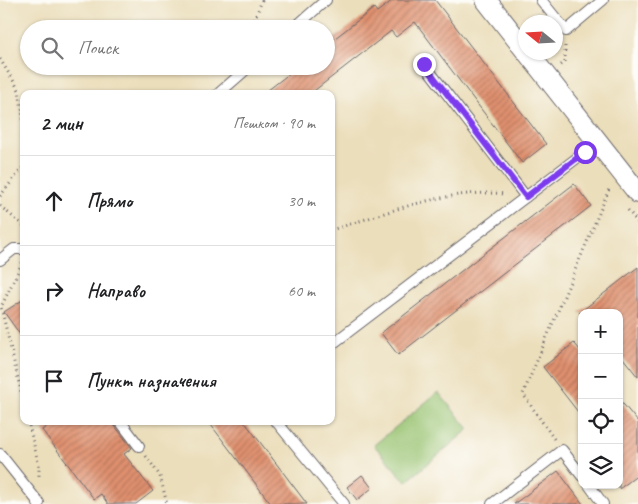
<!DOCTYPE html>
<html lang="ru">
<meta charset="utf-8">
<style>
:root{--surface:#fff;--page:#f2f2f2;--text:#202124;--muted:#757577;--line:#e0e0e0}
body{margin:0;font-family:Caveat,sans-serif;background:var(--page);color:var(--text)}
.controls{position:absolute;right:15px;bottom:15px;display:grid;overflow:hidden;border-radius:10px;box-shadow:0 1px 4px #0004}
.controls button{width:45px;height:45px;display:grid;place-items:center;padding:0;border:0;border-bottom:1px solid var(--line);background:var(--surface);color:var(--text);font:25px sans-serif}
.compass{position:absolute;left:518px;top:15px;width:45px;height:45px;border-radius:50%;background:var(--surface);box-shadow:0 1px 4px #0004;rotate:288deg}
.stop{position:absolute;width:15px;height:15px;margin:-11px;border:4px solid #7c3aed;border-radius:50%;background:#fff}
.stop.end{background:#7c3aed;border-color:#fff;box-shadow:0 1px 5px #0008}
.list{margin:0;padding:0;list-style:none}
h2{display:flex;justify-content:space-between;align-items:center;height:65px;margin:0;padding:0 20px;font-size:21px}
h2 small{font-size:16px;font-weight:400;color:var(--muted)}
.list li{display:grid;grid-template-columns:32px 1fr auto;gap:15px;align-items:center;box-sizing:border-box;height:90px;padding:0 20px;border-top:1px solid var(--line)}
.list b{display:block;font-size:19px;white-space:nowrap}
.list em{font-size:16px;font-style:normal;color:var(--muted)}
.icon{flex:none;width:28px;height:28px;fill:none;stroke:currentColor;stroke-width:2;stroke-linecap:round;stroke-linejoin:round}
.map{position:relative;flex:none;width:638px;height:504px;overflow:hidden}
.search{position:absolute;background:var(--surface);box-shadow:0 1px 4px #0004;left:20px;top:20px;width:315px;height:55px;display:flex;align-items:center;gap:12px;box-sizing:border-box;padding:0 18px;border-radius:28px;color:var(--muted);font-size:19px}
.panel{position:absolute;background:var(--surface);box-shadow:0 1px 4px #0004;left:20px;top:90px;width:315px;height:335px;border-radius:10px}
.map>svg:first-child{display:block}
.green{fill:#97c26f;stroke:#5c7255}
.building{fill:url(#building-hatch)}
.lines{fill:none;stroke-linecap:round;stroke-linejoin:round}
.service-casing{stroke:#686468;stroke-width:12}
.minor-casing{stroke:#686468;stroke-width:22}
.path{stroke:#686468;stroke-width:3;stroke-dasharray:1 4;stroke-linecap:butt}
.service{stroke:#fff;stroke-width:10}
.minor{stroke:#fff;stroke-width:20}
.route{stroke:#7c3aed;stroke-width:6}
</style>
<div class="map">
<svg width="638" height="504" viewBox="0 0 638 504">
<defs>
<pattern id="building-hatch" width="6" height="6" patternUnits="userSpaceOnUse" patternTransform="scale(1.25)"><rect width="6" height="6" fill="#df906e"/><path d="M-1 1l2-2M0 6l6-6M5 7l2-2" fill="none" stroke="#b4755c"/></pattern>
</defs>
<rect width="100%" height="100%" fill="#fdfcf7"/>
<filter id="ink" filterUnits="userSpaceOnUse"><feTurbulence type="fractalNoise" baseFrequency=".02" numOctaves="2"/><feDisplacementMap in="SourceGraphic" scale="10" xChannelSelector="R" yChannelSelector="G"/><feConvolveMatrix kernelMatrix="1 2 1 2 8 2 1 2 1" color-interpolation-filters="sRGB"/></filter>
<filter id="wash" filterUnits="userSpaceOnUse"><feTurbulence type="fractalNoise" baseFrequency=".0096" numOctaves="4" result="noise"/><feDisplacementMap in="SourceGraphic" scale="20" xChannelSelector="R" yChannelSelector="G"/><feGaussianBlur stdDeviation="1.12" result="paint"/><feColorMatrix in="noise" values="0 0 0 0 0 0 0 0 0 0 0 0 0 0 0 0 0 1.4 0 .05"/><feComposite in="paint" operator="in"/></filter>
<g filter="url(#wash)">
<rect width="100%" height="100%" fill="#ebdebb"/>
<!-- green -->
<path class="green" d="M438,392l31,37 -63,53 -32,-37z"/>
<g id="blocks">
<!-- building -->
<path class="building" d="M393,0h42l111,144 -24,19 -107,-141 -19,15 -5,-6 -81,63h-47l36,-28h27v-21l48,-37 3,4z
M574,184l17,22 -193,149 -17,-22z
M638,267v110l-19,-24v-40h-40z
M24,299v41l-20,-28z
M574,343l8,9v65l-39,-50z
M619,399l19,23v53l-19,14z
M53,421h58l21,27 -8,6 29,37 -17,13h-28l-7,-10 -7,5 -52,-69z
M208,421h36l63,83h-36z
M558,471l25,33h-69z
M362,475l10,13 -15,12 -10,-13z"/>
</g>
</g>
<g filter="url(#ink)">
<use href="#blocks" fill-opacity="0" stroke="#686468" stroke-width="1"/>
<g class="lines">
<defs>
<path id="service" d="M541,0l25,31 37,-31
M293,29l33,-29
M424,64l102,133
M218,94l32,-28
M0,260l14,-11h10
M331,345l267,-203
M120,421l19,25
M276,421l68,83
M0,454l39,49 -1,1
M589,485l14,19
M492,504l70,-54 20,26"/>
<path id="minor" d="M486,0l40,51
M527,52l111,141"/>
</defs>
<!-- service casing -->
<use href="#service" class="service-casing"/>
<!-- minor casing -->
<use href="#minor" class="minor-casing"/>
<!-- path -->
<path class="path" d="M251,29l11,-29
M0,59l19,31 5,34
M561,65l4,-3v-19
M0,196l24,-30
M0,206l24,20
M628,210l10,13
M331,230c57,-17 115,-42 175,-36
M22,263l-21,44 23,97
M28,421l11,45v13
M554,439l-31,-45 87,-207
M146,456l14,20 7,28"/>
<!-- service -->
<use href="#service" class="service"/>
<!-- minor -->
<use href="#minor" class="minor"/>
</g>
</g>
<g class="lines" filter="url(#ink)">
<!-- route -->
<path class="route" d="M424,64l102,133 59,-45"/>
</g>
</svg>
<div class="controls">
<button>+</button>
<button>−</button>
<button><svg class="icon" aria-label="locate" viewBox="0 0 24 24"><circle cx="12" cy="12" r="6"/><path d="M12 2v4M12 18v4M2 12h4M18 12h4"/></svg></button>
<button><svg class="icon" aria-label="layers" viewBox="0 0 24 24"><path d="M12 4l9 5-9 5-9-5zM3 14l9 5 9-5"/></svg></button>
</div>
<svg class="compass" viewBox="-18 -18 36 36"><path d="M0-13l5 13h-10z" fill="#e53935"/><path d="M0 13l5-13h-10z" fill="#757577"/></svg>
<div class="stop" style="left:585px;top:152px"></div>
<div class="stop end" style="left:424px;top:64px"></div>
<div class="search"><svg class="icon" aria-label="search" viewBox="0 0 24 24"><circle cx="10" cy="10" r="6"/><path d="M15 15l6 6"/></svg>Поиск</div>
<section class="panel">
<h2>2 мин<small>Пешком · 90 m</small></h2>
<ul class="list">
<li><svg class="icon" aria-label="ahead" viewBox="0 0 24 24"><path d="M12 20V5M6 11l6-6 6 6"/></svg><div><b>Прямо</b></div><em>30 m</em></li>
<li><svg class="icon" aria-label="right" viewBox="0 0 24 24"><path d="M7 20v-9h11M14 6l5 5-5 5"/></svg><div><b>Направо</b></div><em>60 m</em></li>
<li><svg class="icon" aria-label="arrive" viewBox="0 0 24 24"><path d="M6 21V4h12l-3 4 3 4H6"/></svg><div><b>Пункт назначения</b></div></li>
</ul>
</section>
</div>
